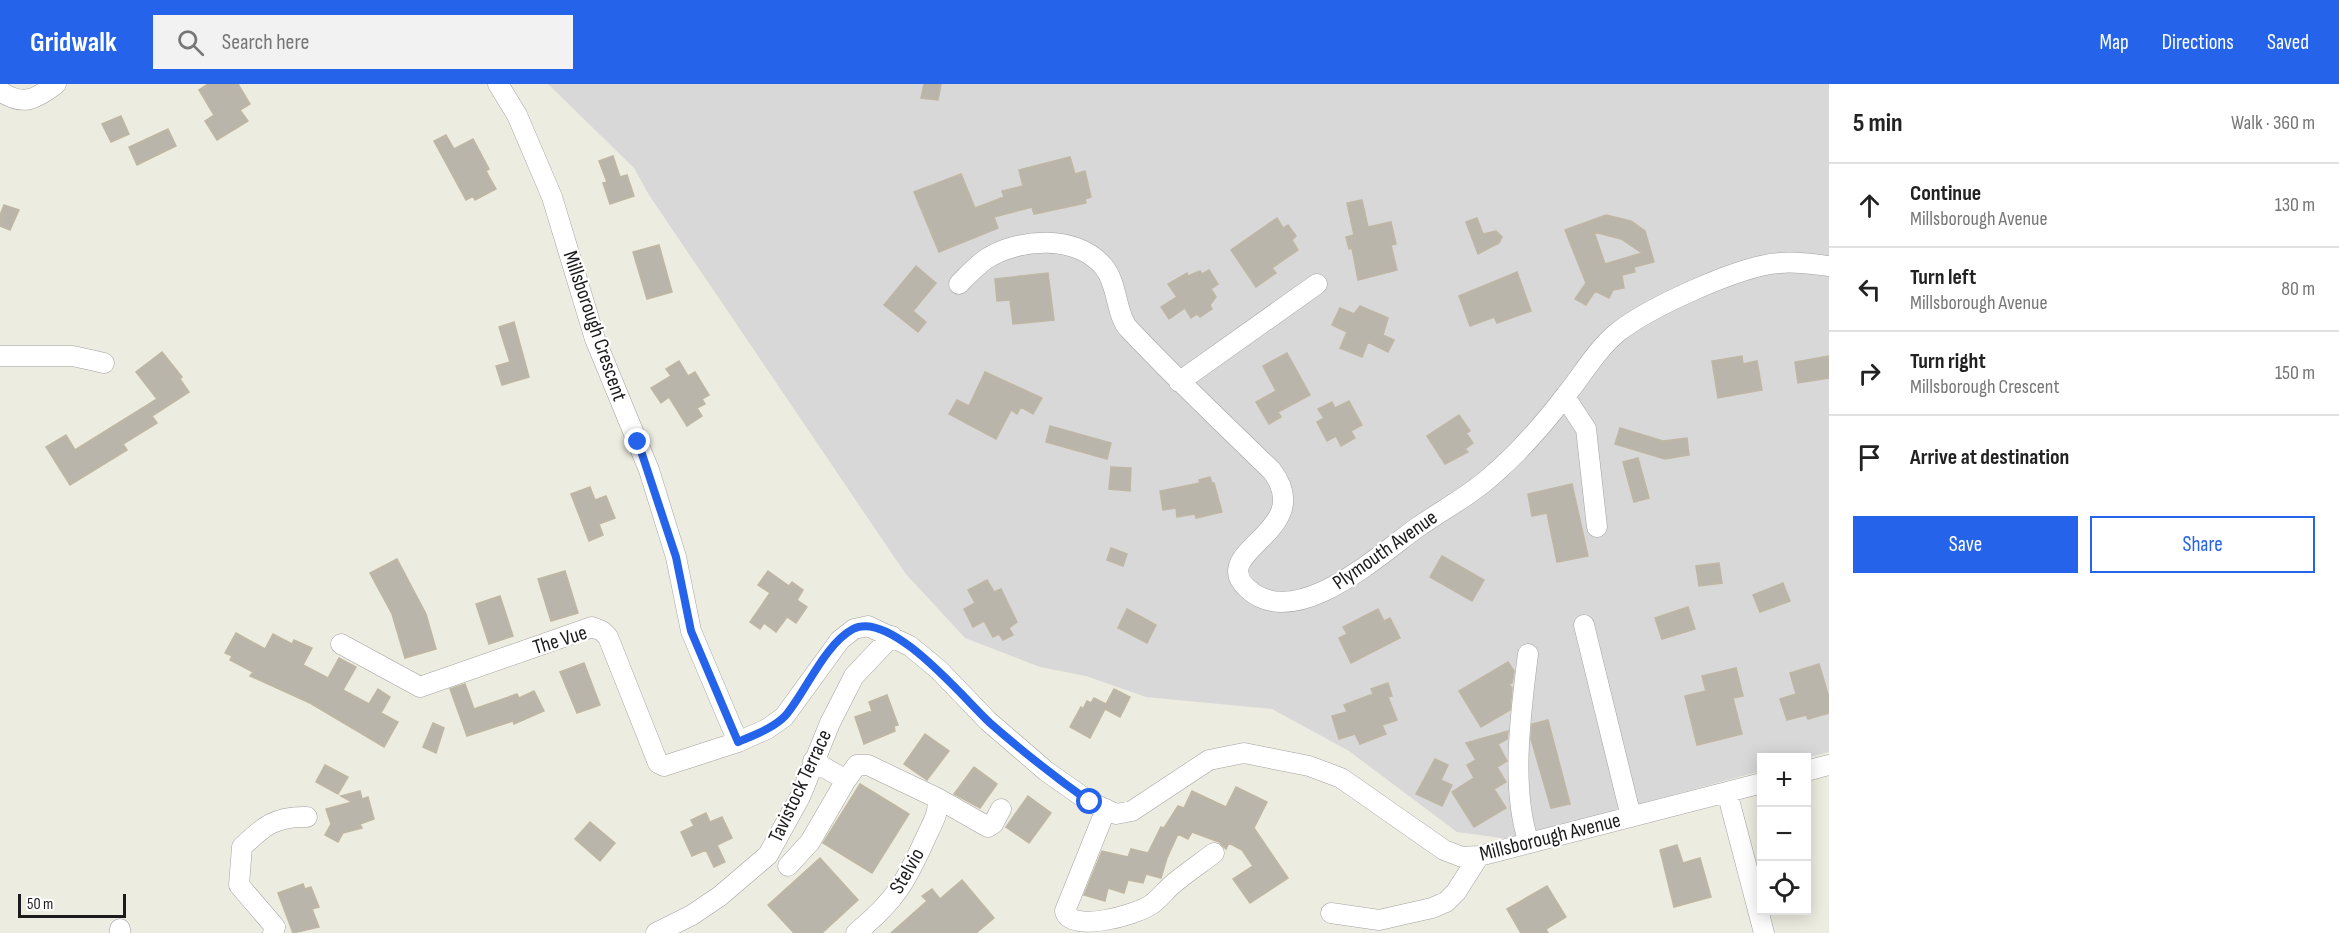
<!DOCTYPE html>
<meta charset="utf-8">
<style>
:root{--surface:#fff;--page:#f2f2f2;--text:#222;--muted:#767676;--line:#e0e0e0;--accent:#2563eb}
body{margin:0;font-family:"Sofia Sans Condensed",sans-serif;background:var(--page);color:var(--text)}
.controls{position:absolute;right:18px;bottom:18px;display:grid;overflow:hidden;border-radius:0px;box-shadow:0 3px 15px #0003}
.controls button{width:54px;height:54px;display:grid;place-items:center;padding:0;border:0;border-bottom:2px solid var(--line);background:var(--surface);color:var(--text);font:30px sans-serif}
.scale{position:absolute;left:18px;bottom:15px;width:108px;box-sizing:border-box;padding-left:6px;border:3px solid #1b1b1b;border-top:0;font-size:16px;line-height:21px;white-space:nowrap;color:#1b1b1b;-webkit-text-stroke:4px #fff;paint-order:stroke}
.stop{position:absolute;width:18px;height:18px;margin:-14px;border:4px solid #2563eb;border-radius:50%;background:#fff}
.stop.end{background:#2563eb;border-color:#fff;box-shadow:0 2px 6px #0008}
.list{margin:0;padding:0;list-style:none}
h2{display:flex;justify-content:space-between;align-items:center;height:78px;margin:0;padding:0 24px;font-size:26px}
h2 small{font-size:20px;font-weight:400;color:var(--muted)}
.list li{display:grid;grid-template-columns:39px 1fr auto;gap:18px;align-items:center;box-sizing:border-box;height:84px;padding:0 24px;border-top:2px solid var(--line)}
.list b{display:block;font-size:22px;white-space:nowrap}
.list p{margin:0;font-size:20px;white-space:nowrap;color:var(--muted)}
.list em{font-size:20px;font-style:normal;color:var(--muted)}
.actions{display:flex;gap:12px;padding:18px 24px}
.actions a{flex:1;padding:14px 0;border:2px solid var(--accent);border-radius:0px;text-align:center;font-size:21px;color:var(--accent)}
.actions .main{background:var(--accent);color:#fff}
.icon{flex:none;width:33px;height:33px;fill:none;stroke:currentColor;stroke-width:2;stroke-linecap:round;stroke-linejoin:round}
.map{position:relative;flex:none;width:1829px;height:849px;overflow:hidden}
header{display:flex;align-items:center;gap:36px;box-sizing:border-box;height:84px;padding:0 30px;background:var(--accent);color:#fff}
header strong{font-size:28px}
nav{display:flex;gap:33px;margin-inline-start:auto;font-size:21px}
.search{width:420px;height:54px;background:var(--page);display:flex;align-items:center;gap:15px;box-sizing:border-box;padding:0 21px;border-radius:0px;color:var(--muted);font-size:22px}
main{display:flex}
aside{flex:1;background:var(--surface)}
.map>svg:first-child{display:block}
.residential{fill:#d9d8d8}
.building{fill:#b9b5aa;stroke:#bfb6a3;stroke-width:1.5;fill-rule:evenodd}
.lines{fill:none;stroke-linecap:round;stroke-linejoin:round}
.minor-casing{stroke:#a2a2a2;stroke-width:21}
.minor{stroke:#fff;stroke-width:20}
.route{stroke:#2563eb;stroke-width:8}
.labels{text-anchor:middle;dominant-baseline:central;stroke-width:4.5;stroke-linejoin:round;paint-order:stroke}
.street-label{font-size:21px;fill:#1b1b1b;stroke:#fff}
</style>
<header>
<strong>Gridwalk</strong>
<div class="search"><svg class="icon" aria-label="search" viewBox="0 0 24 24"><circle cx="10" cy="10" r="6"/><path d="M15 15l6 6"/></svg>Search here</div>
<nav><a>Map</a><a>Directions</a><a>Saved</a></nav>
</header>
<main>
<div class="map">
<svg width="1829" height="849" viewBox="0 0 1829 849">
<rect width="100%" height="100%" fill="#edece0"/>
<!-- residential -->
<path class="residential" d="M548,0h1281v668l-22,6h-45l-1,13 -252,68 -52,-7 -108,-81 -77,-42 -126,-12 -60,-21 -46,-9 -75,-29 -60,-65 -256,-378 -15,-27z"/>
<!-- building -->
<path class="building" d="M208,0h30l12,20 -10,6 8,11 -31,19 -12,-19 9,-6 -15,-25z
M924,0h17l-3,16 -17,-2z
M121,32l8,18 -18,8 -9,-18z
M168,45l8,17 -39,19 -8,-18z
M446,51l8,14 19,-10 16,30 -3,2 10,18 -21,11 -2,-4 -7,4 -32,-59z
M613,72l7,21 7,-2 7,21 -24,8 -7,-21 4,-1 -8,-21z
M1070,73l5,17 10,-3 6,26 -6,2 1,4 -52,11 -2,-7 -38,10 4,11 -59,24 -25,-60 47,-18 14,34 29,-11 -2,-6 21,-5 -4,-16z
M1362,116l6,27 23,-5 5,22 -5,1 6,25 -39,10 -6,-32 -3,1 -3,-12 8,-2 -7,-32z
M4,121l15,5 -9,20 -10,-4v-11z
M1606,131l25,6 14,10 9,31 -20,5 1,5 -13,3 2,13 -11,2 -4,8 -14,-7 -9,14 -11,-6 11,-16 -21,-53zM1594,148l27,7 21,14 -37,11z
M1277,134l6,10 5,-3 8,11 -4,4 6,10 -26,18 4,5 -20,14 -25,-37z
M1477,134l6,16 13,-3 6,6 -3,6 -21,11 -12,-32z
M659,161l13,47 -25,7 -14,-47z
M916,182l20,17 -23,28 13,11 -8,10 -34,-27z
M1209,186l9,14 -7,5 5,8 -6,8 2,4 -12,8 -3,-3 -6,4 -6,-10 -16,11 -8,-12 16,-10 -9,-13 19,-11 1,3 12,-5 2,3z
M1517,188l14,39 -34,12 -3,-6 -24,9 -11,-30z
M1048,189l6,47 -41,4 -3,-24 -13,1 -2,-22z
M1360,222l28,12 -5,17 11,5 -6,12 -20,-10 -6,15 -22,-9 7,-16 -15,-7 8,-17 14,6z
M514,238l15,55 -27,8 -6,-19 14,-4 -11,-35z
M162,268l20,25 -2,2 9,13 -37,24 5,7 -34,21 4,6 -57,35 -24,-38 20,-12 9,15 82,-51 -21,-27z
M1287,269l23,42 -32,17 3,5 -12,7 -13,-22 20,-11 -13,-25z
M1742,272l1,8 14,-3 5,29 -44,8 -6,-37z
M1829,272v22l-31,5 -3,-21z
M679,277l9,15 7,-4 14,23 -7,4 3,5 -8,4 5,8 -15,10 -18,-29 -8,6 -10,-15 20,-12 -5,-7z
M985,288l57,26 -9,16 -12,-7 -4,7 -6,-4 -15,29 -47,-25 8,-14 12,6z
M1349,317l13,24 -11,6 4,7 -14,8 -5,-10 -9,5 -10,-19 7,-4 -6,-9 14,-7 3,6z
M1459,331l11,16 -4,2 7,10 -8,6 3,3 -23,12 -18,-28z
M1050,342l61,17 -4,16 -61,-17z
M1620,344l43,13 24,-3 2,17 -24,4 -50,-15z
M1638,374l11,40 -15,4 -11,-40z
M1111,383l20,1 -1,23 -21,-2z
M1210,393l2,6h2l8,29 -26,6 -1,-4 -18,3 -1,-9 -13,2 -3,-19 40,-8 -1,-3z
M1572,400l16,72 -31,6 -10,-49 -15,3 -4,-22z
M590,403l5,13 11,-4 9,22 -16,6 4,11 -14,6 -18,-47z
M1111,464l16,6 -4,12 -16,-6z
M1442,472l42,24 -12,21 -42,-24z
M397,475l29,55 10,35 -31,9 -13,-44 -22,-41z
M1719,479l3,20 -23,3 -3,-20z
M565,487l13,42 -27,8 -13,-42z
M768,487l21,15 3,-4 11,8 -6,10 10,7 -11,16 -9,-6 -11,15 -12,-9 -4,6 -10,-7 20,-29 -12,-8z
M987,496l7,12 7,-3 16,33 -8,6 4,7 -10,5 -4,-6 -6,3 -9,-16 -11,6 -9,-18 11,-6 -7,-13z
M1783,499l7,18 -30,11 -7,-17z
M500,512l13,40 -24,8 -13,-40z
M1688,523l7,22 -33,10 -7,-21z
M1127,525l29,16 -9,18 -29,-15z
M1378,525l6,12 6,-3 10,20 -49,25 -12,-25 8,-4 -4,-7z
M236,549l29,16 8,-15 19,10 2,-4 18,8 -9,17 25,13 11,-20 17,9 -13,23 26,14 9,-15 12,8 -9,16 17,9 -14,25 -74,-44 -60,-27 3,-4 -23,-12 2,-4 -7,-3z
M1508,578l6,9 -2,12 -3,1 3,4 -2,22 -29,17 -22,-36z
M584,579l16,42 -23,8 -17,-41z
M1819,580l10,33v16l-21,6 -2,-4 -19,5 -7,-21 16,-5 -6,-21z
M1736,584l7,28 -10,2 9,36 -45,11 -12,-49 21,-5 -4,-15z
M1388,599l4,13 -4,1 9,23 -15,5 4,9 -26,10 -5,-10 -16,5 -7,-23 15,-4 -3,-7 29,-11 -2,-5z
M465,600l9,25 43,-15 2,4 15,-7 10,20 -30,13 -1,-3 -46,15 -17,-47z
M1114,605l16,8 -10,20 -15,-8 -15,29 -20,-11 11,-20 2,2 4,-8 4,2 3,-5 12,6z
M887,611l11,30 -4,1 1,5 -31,13 -9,-27 17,-6 -3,-9z
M1548,636l22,84 -19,4 -20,-69 1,-15z
M433,639l11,5 -8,25 -13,-6z
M1508,647l-1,8 -9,5 9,17 -10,6 9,15 -12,7 12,19 -32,19 -22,-35 22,-14 -7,-13 9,-5 -10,-17z
M925,650l24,17 -22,29 -23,-16z
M1435,675l13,6 -7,15 11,5 -10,21 -26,-12z
M325,681l23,12 -10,17 -22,-12z
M974,683l23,17 -17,24 -26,-14z
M860,700l49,30 -37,59 -49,-30z
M1236,703l31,15 -13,26 34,50 -38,25 -17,-24 20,-13 -11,-16 -13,-7 -3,6 -7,-7 -27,-10 -4,7 -10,-5 -11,24 -6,20 -15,-4 -3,9 -15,-3 -4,13 -16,-5 -3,13 -21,-6 18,-44 26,6 3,-8 17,4 13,-26 3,1 14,-22 6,2 8,-17 34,16z
M360,707l2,8 6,-2 6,22 -14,5 2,4 -19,5 -5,9 -13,-7 6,-11 -5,-15 26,-7 -11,-6z
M1028,712l23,17 -22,30 -23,-16z
M706,729l4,9 12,-5 10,21 -15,7 8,17 -11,5 -8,-17 -14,6 -11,-24 13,-6 -3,-6z
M590,738l25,21 -15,18 -25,-22z
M1677,761l6,18 17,-5 11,39 -37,10 -14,-57z
M820,774l38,42 -36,33h-28l-26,-28z
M962,796l32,38 -18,15h-85l36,-32 -5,-5 10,-7 8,10z
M303,800l2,5 6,-2 8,20 -7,2 7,18 -26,6 -15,-40z
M1547,802l19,31 -20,12 2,4h-27l-14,-24z"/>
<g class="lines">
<defs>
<path id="minor" d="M498,0l19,31 35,82 43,142 54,131 27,87 15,74 47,111
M0,7c23,16 36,8 56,-7
M959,200c8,-8 17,-18 27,-25 33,-21 90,-25 118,8 14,17 12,49 25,62 46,49 95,95 143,142 46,61 -67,80 -24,118 48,44 133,-36 170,-62 26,-18 56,-34 78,-55 25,-22 50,-51 70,-77 17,-21 31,-46 52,-63 32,-25 121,-66 161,-69 17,-2 34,1 50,3
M0,272h73l31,7
M1179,298l138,-98
M1565,313l21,32 11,98
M1584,541l47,192
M341,560l79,43 172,-60 10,4 6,6 50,126 6,3 74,-24 29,-13 17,-12 56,-77 14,-11 14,-3 42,20 29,24 49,51 58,50 44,31 26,12 16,-3 77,-51 35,-7 65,13 32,12 103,72 18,7 17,-1 283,-73
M1528,570c-7,56 -18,135 1,189
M813,677l33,19 11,-15h11l69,33c3,14 -5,26 -11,39 -20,45 -31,64 -70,96
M1806,687l23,-6
M1727,708l37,141
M937,714l51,29 5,-3 8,-15
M1106,725l-41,102c5,22 70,5 87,-7 8,-6 14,-14 21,-20 13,-11 28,-21 41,-31
M788,782l22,-24 36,-62
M1331,829l48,7 53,-12 14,-6 10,-10 23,-36
M120,845v4
M273,849l2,-6 -36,-42 3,-38c22,-21 33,-31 65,-30
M656,849l36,-18 28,-19 48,-41 32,-58 30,-74 24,-47 38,-40"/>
</defs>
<!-- minor casing -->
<use href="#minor" class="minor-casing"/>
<!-- minor -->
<use href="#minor" class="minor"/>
</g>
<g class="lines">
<!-- route -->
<path class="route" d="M638,358l38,115 15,74 47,111c16,-7 36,-14 48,-27 20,-24 39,-71 67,-86 38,-20 112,71 137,94 32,28 65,54 100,79"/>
</g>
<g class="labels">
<!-- street labels -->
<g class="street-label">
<text transform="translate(595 242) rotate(71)">Millsborough Crescent</text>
<text transform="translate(1385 466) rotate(-35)">Plymouth Avenue</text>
<text transform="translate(560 556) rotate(-17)">The Vue</text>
<text transform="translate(800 702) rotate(-65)">Tavistock Terrace</text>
<text transform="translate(1550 753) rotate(-14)">Millsborough Avenue</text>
<text transform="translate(907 787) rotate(-60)">Stelvio</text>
</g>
</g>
</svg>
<div class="controls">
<button>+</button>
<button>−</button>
<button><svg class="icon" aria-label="locate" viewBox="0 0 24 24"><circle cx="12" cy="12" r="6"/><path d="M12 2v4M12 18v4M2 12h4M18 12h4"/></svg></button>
</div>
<div class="scale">50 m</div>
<div class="stop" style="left:1090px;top:718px"></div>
<div class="stop end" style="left:638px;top:358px"></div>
</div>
<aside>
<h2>5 min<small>Walk · 360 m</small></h2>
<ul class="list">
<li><svg class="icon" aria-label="ahead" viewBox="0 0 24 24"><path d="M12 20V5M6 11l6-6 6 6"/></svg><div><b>Continue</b><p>Millsborough Avenue</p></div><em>130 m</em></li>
<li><svg class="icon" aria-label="left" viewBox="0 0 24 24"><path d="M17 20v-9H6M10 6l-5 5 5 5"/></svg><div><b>Turn left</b><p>Millsborough Avenue</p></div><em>80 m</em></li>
<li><svg class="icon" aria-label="right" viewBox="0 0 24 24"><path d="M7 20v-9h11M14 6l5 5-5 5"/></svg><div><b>Turn right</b><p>Millsborough Crescent</p></div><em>150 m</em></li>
<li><svg class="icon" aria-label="arrive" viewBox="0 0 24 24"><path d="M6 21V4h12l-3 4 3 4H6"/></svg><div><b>Arrive at destination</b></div></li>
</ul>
<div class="actions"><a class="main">Save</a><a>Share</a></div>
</aside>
</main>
